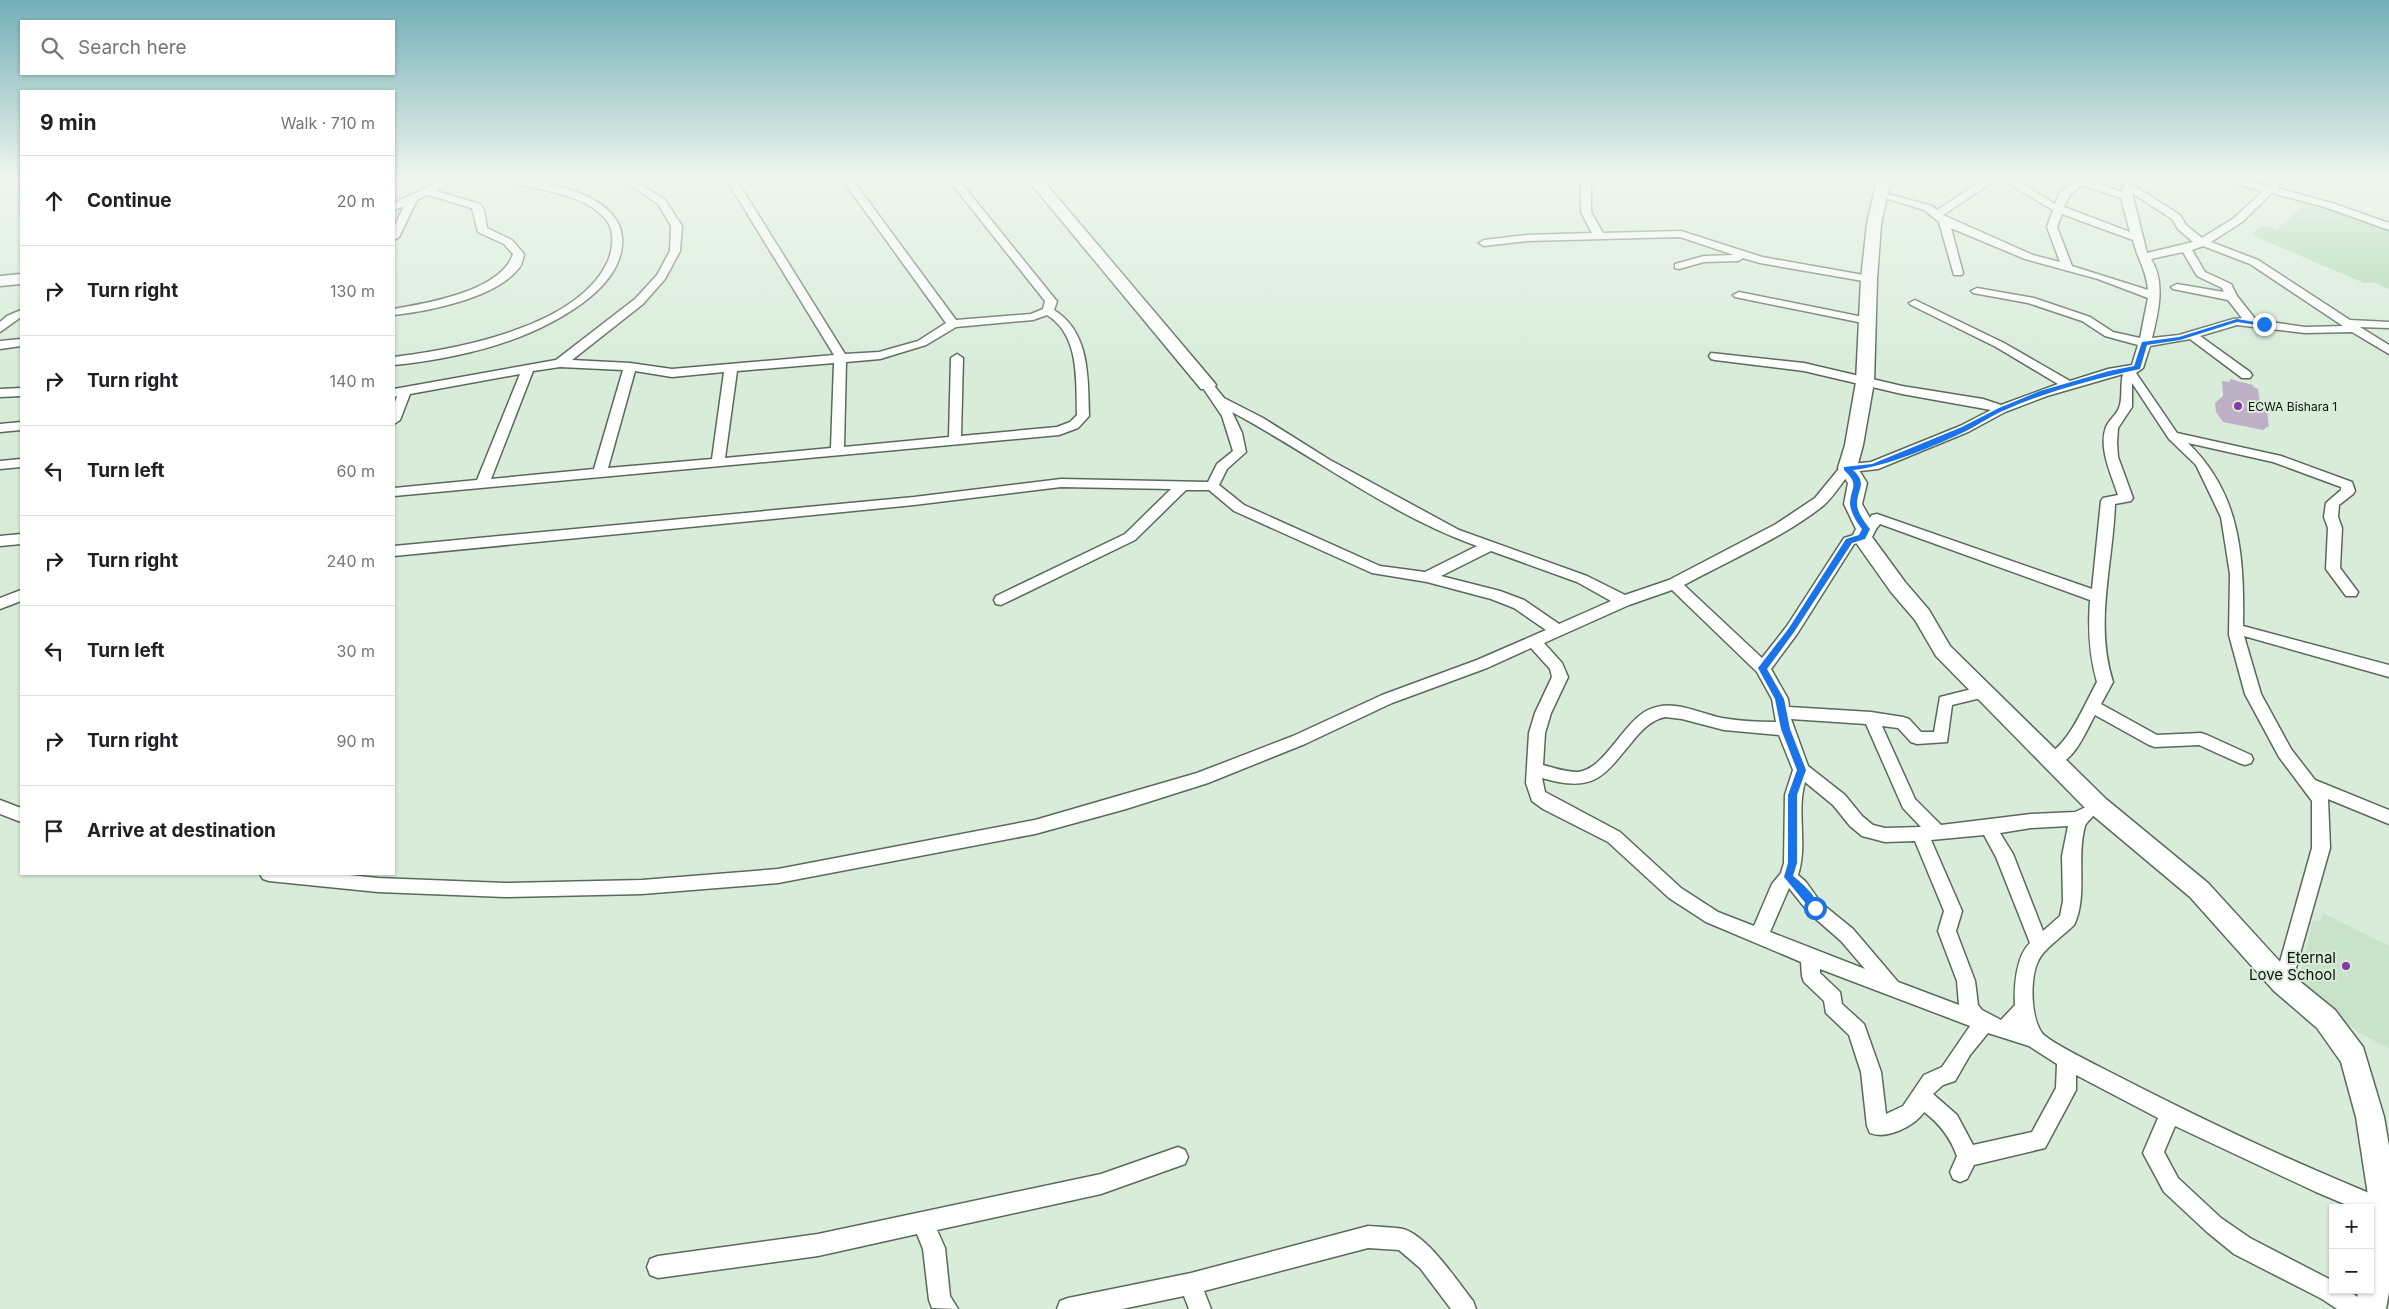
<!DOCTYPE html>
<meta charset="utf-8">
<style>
:root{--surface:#fff;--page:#f2f2f2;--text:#202124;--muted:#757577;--line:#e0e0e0}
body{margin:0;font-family:Inter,sans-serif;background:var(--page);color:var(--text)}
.controls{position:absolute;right:15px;bottom:15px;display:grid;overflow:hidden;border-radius:0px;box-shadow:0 1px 4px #0004}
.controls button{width:45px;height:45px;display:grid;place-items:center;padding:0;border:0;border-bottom:1px solid var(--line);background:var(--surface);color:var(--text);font:25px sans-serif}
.stop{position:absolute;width:15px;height:15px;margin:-11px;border:4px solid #1a73e8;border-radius:50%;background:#fff}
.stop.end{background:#1a73e8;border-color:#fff;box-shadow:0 1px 5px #0008}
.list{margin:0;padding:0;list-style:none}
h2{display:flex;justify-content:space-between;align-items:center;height:65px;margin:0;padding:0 20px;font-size:21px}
h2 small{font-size:16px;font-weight:400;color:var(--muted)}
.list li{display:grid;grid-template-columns:32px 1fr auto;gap:15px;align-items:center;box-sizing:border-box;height:90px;padding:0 20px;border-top:1px solid var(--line)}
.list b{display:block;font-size:19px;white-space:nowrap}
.list em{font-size:16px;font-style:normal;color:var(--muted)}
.icon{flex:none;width:28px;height:28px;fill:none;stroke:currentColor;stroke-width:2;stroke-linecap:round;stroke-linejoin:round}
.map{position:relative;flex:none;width:2389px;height:1309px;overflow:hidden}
.search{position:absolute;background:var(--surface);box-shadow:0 1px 4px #0004;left:20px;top:20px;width:375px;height:55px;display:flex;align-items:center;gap:12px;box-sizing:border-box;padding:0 18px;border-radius:0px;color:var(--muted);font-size:19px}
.panel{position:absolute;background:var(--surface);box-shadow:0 1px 4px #0004;left:20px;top:90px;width:375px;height:785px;border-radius:0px}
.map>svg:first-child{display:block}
.built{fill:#c9e3cb}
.green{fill:#acd6af}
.building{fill:#beb0c5}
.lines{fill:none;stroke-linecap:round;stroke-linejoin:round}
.street-casing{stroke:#596a5a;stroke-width:3}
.secondary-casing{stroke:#596a5a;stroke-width:3}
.street{fill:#fff;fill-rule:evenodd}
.secondary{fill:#fff;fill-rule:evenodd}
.route{fill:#1a73e8}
.poi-dot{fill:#8638a8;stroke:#d9ecda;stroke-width:2}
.labels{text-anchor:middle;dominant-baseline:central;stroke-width:4;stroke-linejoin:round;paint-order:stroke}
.poi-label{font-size:12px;fill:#0b120c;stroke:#d9ecda;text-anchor:start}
.near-poi-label{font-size:15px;fill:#0b120c;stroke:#d9ecda;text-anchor:end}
</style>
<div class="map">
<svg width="2389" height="1309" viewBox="0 0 2389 1309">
<rect width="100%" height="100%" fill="#d9ecda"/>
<!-- built -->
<path class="built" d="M2323,913l66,33v103l-31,-17 -61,-46 16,-66 7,2z"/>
<!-- green -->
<path class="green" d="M2308,202l60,20 21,10v57l-16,-7 -9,1 -112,-48 10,-10 14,5z"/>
<!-- building -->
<path class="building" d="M2230,379l23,6v2l5,2 3,21 6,1 2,15 -6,4 -40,-8 -7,-10 -1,-9 8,-7 -1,-15 8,1z"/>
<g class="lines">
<defs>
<path id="street" d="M444,179h14l-22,12 44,13 4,6 3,18 25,12 12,14c-1,5 -2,11 -5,14 -23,30 -90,43 -125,47v-6c34,-6 107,-18 119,-55l-9,-10 -26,-12 -6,-24 -44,-13 -11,5 -18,37 -5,3v-13l10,-21 -10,4v-7z
M503,179c38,0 125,15 119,67 -2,21 -17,39 -33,52 -54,43 -128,60 -195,67v-8c64,-8 184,-30 214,-96 5,-12 7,-29 -1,-40 -17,-23 -53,-29 -79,-35 -8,-1 -19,-2 -25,-7z
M621,179h12l32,21 17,26 -2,25 -15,28 -22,25 -71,56 58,3 42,6 162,-14 -108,-176h10l109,175 34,-2 39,-11 28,-18 -104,-144h10l104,141 75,-6 12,-5 2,-8 -97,-122h10l97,120 2,2 -3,9c36,22 34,68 35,106l-11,12 -19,7 -665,61v-8l83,-8 43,-106 -110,20 -10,26 -6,4v-19l3,-9 -3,1v-8l162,-29 79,-61 22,-24 13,-24 1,-25 -13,-22zM1047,315c33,20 29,66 30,100l-7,7 -13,5 -96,9 2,-78 -6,-4 -6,4 -2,79 -105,10 2,-85 34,-3 46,-14 30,-18 77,-7zM834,363l-3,85 -106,10 12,-87zM560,367l63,3 -29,99 -103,10 42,-108zM635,371l37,6 52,-5 -12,87 -104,9z
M1581,179h10v33l12,21 78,-2 81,26 107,19 6,3 -6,3 -109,-19 -17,-5 -5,3 -34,1 -25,7 -4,-1v-4l29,-8 30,-1 -54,-18 -153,4 -43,5 -5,-3 5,-3 43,-5 65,-2 -11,-21z
M1985,179h12l-54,36 90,40 27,7 -13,-35 6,-17 -52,-31h13l41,25 5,-11 12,-11 -5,-3h19l36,13 2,-5 -4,-7 10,-1 3,6 47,30 6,10 16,13 32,-20 29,-27 -44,-12h19l30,7 5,-7h11l-7,9 55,15 57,20v7l-64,-23 -53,-14 -30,29 -31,20 47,18 92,60 39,2v6l-29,-1 29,18v9l-37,-22 -47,1 -68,-8 -37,11 50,36 2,3 -2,3h-8l-52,-39 -40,7 -7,22 -7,5 41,60 104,23 71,26 3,9 -2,3 -14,11 -1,12 4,11 -2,40 18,24 -2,4h-10l-20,-27 2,-41 -4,-11 2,-14 15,-13v-3l-68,-25 -85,-19c53,51 56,114 55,183l146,39v12l-145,-41 17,58 30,55 24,31 74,30v14l-61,-25 2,49 -40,141 -7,2 -7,-2 -2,-6 38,-135v-47l-33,-44 -34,-63 -16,-59 1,-61 -9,-57 -25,-52 -27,-26 -37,-56v24l-14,21 -1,15 1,14 15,41 -2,3 -16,3c-2,60 -21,119 -2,178l-12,22 56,31 44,-2 6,2 44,20 2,4 -2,4 -6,2 -6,-2 -40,-18 -44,2 -6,-2 -54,-30c-10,17 -24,58 -51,49l-2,-4 2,-4c24,-8 41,-53 53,-74 -8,-28 -9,-53 -7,-82l-210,-76 -13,16 -13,4 -57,90 -26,35 17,30 1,8 82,5 32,5 6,2 12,13h13l6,-35 44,-11 5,2 3,4 -3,4 -37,9 -5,37 -30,2 -6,-2 -13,-14 -16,-2 33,73 26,26 90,-11 44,-2 11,-5 6,2 2,5c-2,5 -7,7 -9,12 -9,32 3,71 -11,99 -10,10 -25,20 -33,31 -12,17 -11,60 1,77 6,8 50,30 62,36 93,48 187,93 285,132v20l-19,-7v-6h-16l-38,-16 -141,-66 -11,26 14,26 43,40 29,20 83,43v9c15,0 27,4 33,19h-29l-15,-10 -88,-45 -27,-22 -43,-40 -21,-39 15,-35 -82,-43v15l-31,58 -71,17 -7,14 -7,3 -7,-3 -3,-7 7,-16c-7,-19 -17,-32 -33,-44 -9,14 -38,28 -54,21l-3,-7 -6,-54 -12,-37 -23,-22 -2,-12 -20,-19 -2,-6 -1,-14 -95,-40 -37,-24 -61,-56 -65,-33 -11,-8 -6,-18 3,-50 6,-20 17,-36 -2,-8 -19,-21 -44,20 -95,35 -87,41 -97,39 -82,26 -91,25 -257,49 -136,11 -137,3 -127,-5 -109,-11 -6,-2 -3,-5h80l38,4 127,5 137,-3 136,-11 257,-49 162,-47 96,-37 89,-41 95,-35 69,-30 -32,-22 -23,-9 -64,-17 -55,-9 -138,-62 -25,-21h-23l-51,50 -134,65 -5,-1 -2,-4 2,-4 129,-62 46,-45 -110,-2 -147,18 -520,51v-10l520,-49 147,-18 147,3 9,-18 16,-13 -11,-35 -21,-31 6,-4 4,1 13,16 39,20 67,42 129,70 128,46 38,19 44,-15 107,-56 39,-26 27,-33 29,-3 89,-36 31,-16 -89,-16 -98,-23 -89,-11 -4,-1 -2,-3 2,-3 93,10 98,23 81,13 18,6 57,-21 -62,-37 -85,-42 -2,-2 6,-3 89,43 66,38 38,-12 24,-4 6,-20 -33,-9 -23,-15 -54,-18 -55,-10 -2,-2 6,-3 57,10 56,19 23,15 27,6 8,-40 -50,-19 -73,-20 -74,-31 12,45 -1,2h-8l-15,-53 -15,-12 -48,-15 5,-3 51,14 5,4zM2081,185l40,13 9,34 -66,-25 5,-11zM2132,193l40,26 6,10 15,13 -46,11zM2062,214l71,26c4,18 14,31 15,50l-76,-24 -15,-39zM2203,246l47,18 93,62 -38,1 -49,-7 -19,-24 -6,-12 -26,-12 -13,-22zM2183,252l14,24 25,12 2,4 -47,-8 -6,3 2,2 55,11 14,18 -9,1 -54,16 -27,3c6,-24 14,-56 -1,-79zM2123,374c-3,10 0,25 -4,34 -3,7 -10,12 -13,19 -8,21 6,49 12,68l-15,3 -2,3 -9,88 -215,-75 -5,1 -15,19 -13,4 -57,88 -25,32 -78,-73c42,-23 104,-50 140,-80 10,-9 18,-23 27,-33l27,-3 90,-37 37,-20 42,-16zM1232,412c82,44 158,103 245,134l-52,26 -45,-6 -136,-61 -25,-20 8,-16 19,-17 -4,-19zM1491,551l86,31 34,19 -52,23 -35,-24 -24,-9 -59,-15zM1672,590l85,82 15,27 4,23c-18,0 -36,-1 -54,-4 -24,-5 -49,-20 -74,-8 -26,13 -43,60 -71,62 -11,0 -23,-4 -34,-7l2,-32 6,-20 17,-36 -6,-14 -18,-20 85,-38zM1665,717l17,2 42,11 55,5 14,35 -8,25 -1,68 -3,10 -9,11 -18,42 -36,-14 -37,-24 -61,-56 -75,-40 -3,-14c55,16 62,-3 94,-41 8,-9 16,-17 29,-20zM1791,719l75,5 37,84 18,19 -36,1 -12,-3 -11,-9 -17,-21 -37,-29zM1805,782l28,23 17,21 12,10 23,6 30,-1 29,70 -6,20 19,50 2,24 -61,-23 -45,-53 -32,-26 -15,-21 -8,-7c10,-30 -2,-63 7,-93zM2068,826l-6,30 1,45 -3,15 -17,15 -30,-77 -13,-21 31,-5zM1984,835l12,22 34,86c-14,13 -16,44 -15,62l-14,15 -19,-10 -4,-5 -3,-24 -19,-50 6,-20 -31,-71zM1789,888l20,25 32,28 24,28 -95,-37zM1820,969l150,57 -28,41 -18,8 -21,31 -17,8 -5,-42 -17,-48 -22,-20 -2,-12 -20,-19zM1988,1033l41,13 28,18 -1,24 -24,44 -59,13 -16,-30 -24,-21 10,-9 12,-4 15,-26z
M1739,292l129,26 6,3 -6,3 -133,-27 -2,-2z
M21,310v7l-21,15v-10l7,-6z
M21,339v7l-21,3v-8z
M21,388v8l-21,1v-8z
M21,422v8l-21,2v-8z
M21,459v8l-21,2v-8z
M21,534v10l-21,2v-10z
M21,590v11l-21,8v-11z
M0,800l21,8v14l-21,-8z
M1178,1147l7,3 3,7 -3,7 -84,30 -164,36 8,18 5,48 8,13 -26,-1 -3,-8 -6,-51 -6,-15 -99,22 -160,22 -8,-3 -3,-8 3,-8 8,-3 160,-22 283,-60z
M1368,1226c11,1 24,1 35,3 25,7 54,52 70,72l3,8h-25l-31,-41 -21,-18 -31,-2 -164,43 7,18h-22l-5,-13 -62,13h-65l3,-8 8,-3 123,-25z"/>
<path id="secondary" d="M1027,179h15l171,202 3,4 -3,4h-12z
M1877,179h14l-10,45 -4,55 -3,103 -11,63 -6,22 10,16 -5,21 14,25 -4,8 33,45 24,28 21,36 156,153 102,84 84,92 43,35 28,37 21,70 5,29v146l-3,17h-32l5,-19h11v-82l-14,-91 -15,-55 -24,-34 -43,-37 -84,-94 -100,-84 -154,-157 -21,-36 -24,-28 -39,-55 4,-8 -12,-25 4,-21 -10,-15 7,-23 11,-63 5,-103 6,-55z
M21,274v10l-21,2v-10z"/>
</defs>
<!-- street casing -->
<use href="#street" class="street-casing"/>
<!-- secondary casing -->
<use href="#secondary" class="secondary-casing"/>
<!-- street -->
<use href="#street" class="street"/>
<!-- secondary -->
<use href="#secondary" class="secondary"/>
</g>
<!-- sky -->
<linearGradient id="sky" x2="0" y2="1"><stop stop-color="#73aeb6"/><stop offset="0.49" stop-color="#eef6ee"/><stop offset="1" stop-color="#eef6ee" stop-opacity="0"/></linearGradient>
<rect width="2389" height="363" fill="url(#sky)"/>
<!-- route -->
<path class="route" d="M2237,319l30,5 -3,2 -27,-4 -57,18 -33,5 -7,24c-46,10 -92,22 -135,41 -13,5 -25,14 -37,20 -31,15 -82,37 -115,40 15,14 4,19 4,34 0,8 8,19 13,25l-5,10 -13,4 -58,89 -27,37 17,30 6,30 16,41 -9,25v68l-4,13c9,7 28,24 26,35h-7l-28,-34 4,-14v-68l9,-25 -16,-41 -6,-30 -17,-31 31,-40 57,-89 13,-4 3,-6c-5,-6 -12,-18 -12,-26 1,-17 10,-18 -6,-33v-3l28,-3 90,-37 37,-19 41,-17 69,-20 25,-5 8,-24 37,-5z"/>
<!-- markers -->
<g class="poi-dot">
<circle cx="2238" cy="406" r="5"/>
<circle cx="2346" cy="966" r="5"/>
</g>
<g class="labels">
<!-- poi labels -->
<g class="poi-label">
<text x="2248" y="406">ECWA Bishara 1</text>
</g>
<!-- near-poi labels -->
<g class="near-poi-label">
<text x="2336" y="957">Eternal<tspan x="2336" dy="17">Love School</tspan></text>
</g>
</g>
</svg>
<div class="controls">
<button>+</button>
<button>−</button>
</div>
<div class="stop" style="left:1815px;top:908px"></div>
<div class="stop end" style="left:2264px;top:324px"></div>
<div class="search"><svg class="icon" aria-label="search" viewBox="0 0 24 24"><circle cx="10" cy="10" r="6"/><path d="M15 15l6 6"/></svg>Search here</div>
<section class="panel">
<h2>9 min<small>Walk · 710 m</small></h2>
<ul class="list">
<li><svg class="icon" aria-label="ahead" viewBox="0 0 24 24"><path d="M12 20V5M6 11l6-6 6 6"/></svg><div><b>Continue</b></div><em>20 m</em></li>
<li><svg class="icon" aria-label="right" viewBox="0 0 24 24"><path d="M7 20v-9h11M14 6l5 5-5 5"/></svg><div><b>Turn right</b></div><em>130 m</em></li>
<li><svg class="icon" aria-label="right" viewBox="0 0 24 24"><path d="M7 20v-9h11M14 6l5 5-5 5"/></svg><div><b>Turn right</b></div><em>140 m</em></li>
<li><svg class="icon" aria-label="left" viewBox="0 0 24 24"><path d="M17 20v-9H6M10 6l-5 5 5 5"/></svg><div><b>Turn left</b></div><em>60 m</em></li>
<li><svg class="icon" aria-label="right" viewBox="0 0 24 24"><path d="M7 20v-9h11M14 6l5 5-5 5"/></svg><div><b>Turn right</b></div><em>240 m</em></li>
<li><svg class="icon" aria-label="left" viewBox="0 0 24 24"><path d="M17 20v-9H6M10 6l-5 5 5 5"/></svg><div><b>Turn left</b></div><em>30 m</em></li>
<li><svg class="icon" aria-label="right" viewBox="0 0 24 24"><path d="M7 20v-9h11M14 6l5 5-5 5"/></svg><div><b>Turn right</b></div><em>90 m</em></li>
<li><svg class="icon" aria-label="arrive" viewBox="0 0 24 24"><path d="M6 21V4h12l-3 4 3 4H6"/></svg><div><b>Arrive at destination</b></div></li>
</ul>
</section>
</div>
